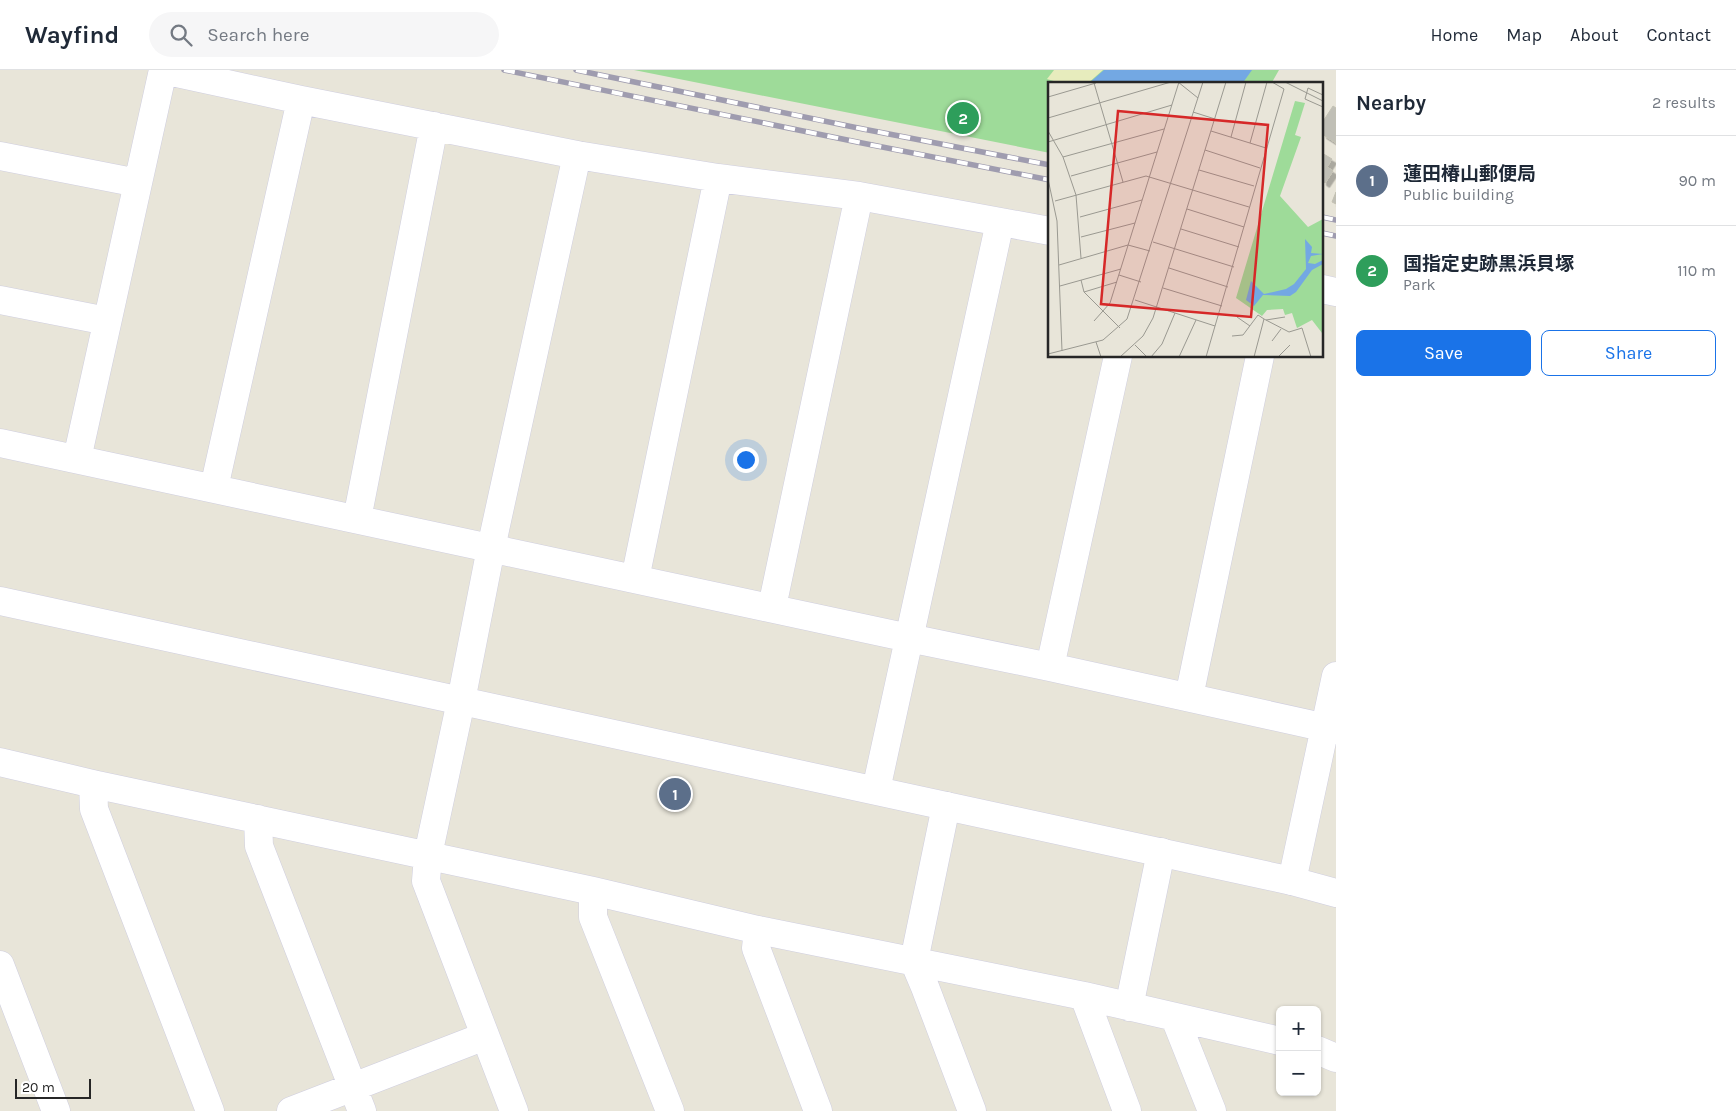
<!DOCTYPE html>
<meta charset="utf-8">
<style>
:root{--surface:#fff;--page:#f6f6f7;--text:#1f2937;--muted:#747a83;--line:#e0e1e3;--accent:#1a73e8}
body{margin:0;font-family:Karla,"Noto Sans JP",sans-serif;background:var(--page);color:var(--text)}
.controls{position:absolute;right:15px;bottom:15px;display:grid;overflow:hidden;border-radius:8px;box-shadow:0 1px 4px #0004}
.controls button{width:45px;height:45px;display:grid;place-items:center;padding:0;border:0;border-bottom:1px solid var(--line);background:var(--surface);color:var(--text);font:25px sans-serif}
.scale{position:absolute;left:15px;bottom:12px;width:76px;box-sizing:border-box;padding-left:5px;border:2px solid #262626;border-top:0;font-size:14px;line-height:18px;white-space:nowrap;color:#262626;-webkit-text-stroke:4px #fff;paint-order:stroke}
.you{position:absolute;left:745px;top:389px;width:18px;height:18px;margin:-12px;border:4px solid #fff;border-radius:50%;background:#1a73e8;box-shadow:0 0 0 8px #1a73e833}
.badge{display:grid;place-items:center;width:32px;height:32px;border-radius:50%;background:var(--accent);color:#fff;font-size:16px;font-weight:700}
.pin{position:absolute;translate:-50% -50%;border:2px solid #fff;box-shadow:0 1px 5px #0006}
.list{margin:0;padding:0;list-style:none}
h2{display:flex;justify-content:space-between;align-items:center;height:65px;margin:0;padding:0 20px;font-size:21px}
h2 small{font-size:16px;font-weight:400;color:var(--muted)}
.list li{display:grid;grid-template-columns:32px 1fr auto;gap:15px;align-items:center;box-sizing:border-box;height:90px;padding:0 20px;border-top:1px solid var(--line)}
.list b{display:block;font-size:19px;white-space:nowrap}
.list p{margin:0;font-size:16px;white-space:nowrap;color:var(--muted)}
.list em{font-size:16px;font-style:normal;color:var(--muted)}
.actions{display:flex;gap:10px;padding:15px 20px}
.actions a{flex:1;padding:11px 0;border:1px solid var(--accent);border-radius:8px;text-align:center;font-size:18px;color:var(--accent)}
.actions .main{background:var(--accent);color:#fff}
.icon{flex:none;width:28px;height:28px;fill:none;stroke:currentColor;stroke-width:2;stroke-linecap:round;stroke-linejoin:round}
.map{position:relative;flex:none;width:1336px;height:1041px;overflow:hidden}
header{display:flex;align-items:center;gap:30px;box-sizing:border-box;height:70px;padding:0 25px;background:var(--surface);border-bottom:1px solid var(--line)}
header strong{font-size:24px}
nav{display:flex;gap:28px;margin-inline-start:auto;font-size:18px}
.search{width:350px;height:45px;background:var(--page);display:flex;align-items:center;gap:12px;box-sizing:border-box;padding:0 18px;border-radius:28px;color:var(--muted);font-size:19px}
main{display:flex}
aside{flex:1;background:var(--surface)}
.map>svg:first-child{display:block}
.green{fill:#9edb99}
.sand{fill:#e7ecbd}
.water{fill:#73a8e3}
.building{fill:#c0bfb6;stroke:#c3c1b3;filter:url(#shadow)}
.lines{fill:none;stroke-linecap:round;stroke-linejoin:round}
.street-casing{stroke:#cfcedf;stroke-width:29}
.secondary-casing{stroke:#cfcedf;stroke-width:29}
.street{stroke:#fff;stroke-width:28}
.secondary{stroke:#fff;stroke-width:28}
.rail-casing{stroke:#9f9caf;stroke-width:5.5}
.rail{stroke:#fff;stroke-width:4;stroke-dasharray:11;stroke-linecap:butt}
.inset-road{fill:none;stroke:#9a9991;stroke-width:1}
.view{fill:#d62828;fill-opacity:0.15;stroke:#d62828;stroke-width:2.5}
.inset-edge{fill:none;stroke:#262626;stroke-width:2.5}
</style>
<header>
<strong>Wayfind</strong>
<div class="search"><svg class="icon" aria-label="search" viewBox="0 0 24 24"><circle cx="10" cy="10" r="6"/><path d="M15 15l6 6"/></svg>Search here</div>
<nav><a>Home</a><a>Map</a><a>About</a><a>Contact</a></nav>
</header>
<main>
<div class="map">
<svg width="1336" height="1041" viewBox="0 0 1336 1041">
<defs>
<filter id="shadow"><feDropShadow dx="4.5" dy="4.5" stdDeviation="0" flood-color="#0004"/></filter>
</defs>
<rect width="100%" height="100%" fill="#e8e5d9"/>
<!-- green -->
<path class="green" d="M634,0h645l-8,14h-221v69z"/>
<!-- sand -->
<path class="sand" d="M1054,0h49l-16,14h-23l-17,-5z"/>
<!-- water -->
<path class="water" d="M1104,0h148l-10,14h-154z"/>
<!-- building -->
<path class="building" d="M1333,36l3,2v35l-14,-9v-11z
M1322,83l10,6 -5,8 6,4 -8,12 -3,-2z
M1336,122v12l-4,-2z"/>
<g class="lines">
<defs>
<path id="street" d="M163,0l138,30 276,55 141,23 141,18 191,35
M0,86l138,27
M1322,219l14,3
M0,230l107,21
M0,373l909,195 141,29 286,63
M77,389l86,-389
M214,418l87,-388
M357,449l77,-393
M635,509l83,-401
M772,537l87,-411
M1050,597l68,-311
M1189,627l71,-341
M0,692l93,22 500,107 165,39 326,66 196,45
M93,714l1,25 116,302
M876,720l124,-568
M946,736l-32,155 11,26 47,124
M258,749l1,27 103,265
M1292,811l44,-205
M593,821v26l77,194
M758,860l-2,18 62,163
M0,895l56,146
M1084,926l43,115
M1129,937l32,-155
M1175,948l37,93
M1317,980l19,8
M291,1041l194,-75
M514,1041l-88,-230 2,-26 33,-154 30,-153 86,-393"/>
<path id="secondary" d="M0,531l1292,280 44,12"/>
</defs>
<!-- street casing -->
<use href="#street" class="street-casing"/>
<!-- secondary casing -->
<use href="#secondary" class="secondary-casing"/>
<!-- street -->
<use href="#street" class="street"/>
<!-- secondary -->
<use href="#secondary" class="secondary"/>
<defs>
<path id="rail" d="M504,0l358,73 188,37
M576,0l287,59 187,36
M1322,147l14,3
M1322,163l14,3"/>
</defs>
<!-- rail casing -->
<use href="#rail" class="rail-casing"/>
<!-- rail -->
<use href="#rail" class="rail"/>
</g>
<!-- overview -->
<g transform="translate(1048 12)">
<rect width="275" height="275" fill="#e8e5d9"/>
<path d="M247,19l10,2 -10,32 6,2 -21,59 28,31 15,-8 -1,114 -10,-13 -15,8 -5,-15 -7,2 -2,-6 -16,1 -5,6 -26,-18z" fill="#9edb99"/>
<path d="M257,157l7,8 -1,6 12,1 -12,2 -3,7 7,1 8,-4v4l-11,6 -16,22 -6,4 -27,-1 -9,11 -8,-6 5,-19 13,13 22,-5 8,-5 12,-15z" fill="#73a8e3"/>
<path class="inset-road" d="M130,0l20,16M237,0l38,19M46,1l29,99M275,13l-15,-7 -3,11 18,8M0,15l48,-14M145,30l22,7M0,36l123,-36M0,49l15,26 13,38 5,63M163,49l55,17M183,55l15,-55M0,60l124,-37M202,61l17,-61M157,68l55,18M15,75l101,-28M151,88l55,16M23,94l86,-24M0,97l9,42 5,130M7,119l91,-25 103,31M139,127l57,18M32,135l62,-17M133,147l58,18M33,155l54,-14M105,160l81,25M11,183l69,-20 22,6M121,186l59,19M71,193l22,7M33,198l3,12 36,36M12,204l61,-17M115,206l59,18M36,210l33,-10M87,218l80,26M189,235l13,9M218,238l19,-3M46,239l16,-18 69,-221M184,254l11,-1 15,-20 6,4M224,259l9,-12M48,260l5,15M87,263l12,12M0,272l55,-14 24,-21 76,-237M72,275l23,-21 10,-18 73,-236M103,275l11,-13 13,-31M131,275l17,-37M158,275l78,-268 -12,-7M206,275l10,-38 25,13 13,-4 9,29M230,275l12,-12"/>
<path class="view" d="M70,29l150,14 -17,192 -150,-13z"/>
<rect width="275" height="275" class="inset-edge"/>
</g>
</svg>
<div class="controls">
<button>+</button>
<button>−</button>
</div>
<div class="scale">20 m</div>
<div class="you"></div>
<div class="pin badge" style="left:675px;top:724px;background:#5c6f8a">1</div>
<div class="pin badge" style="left:963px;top:48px;background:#2e9e5b">2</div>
</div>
<aside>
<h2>Nearby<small>2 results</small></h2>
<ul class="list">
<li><span class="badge" style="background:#5c6f8a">1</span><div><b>蓮田椿山郵便局</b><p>Public building</p></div><em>90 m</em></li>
<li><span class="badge" style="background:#2e9e5b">2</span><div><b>国指定史跡黒浜貝塚</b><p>Park</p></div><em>110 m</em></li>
</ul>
<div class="actions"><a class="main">Save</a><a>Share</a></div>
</aside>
</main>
